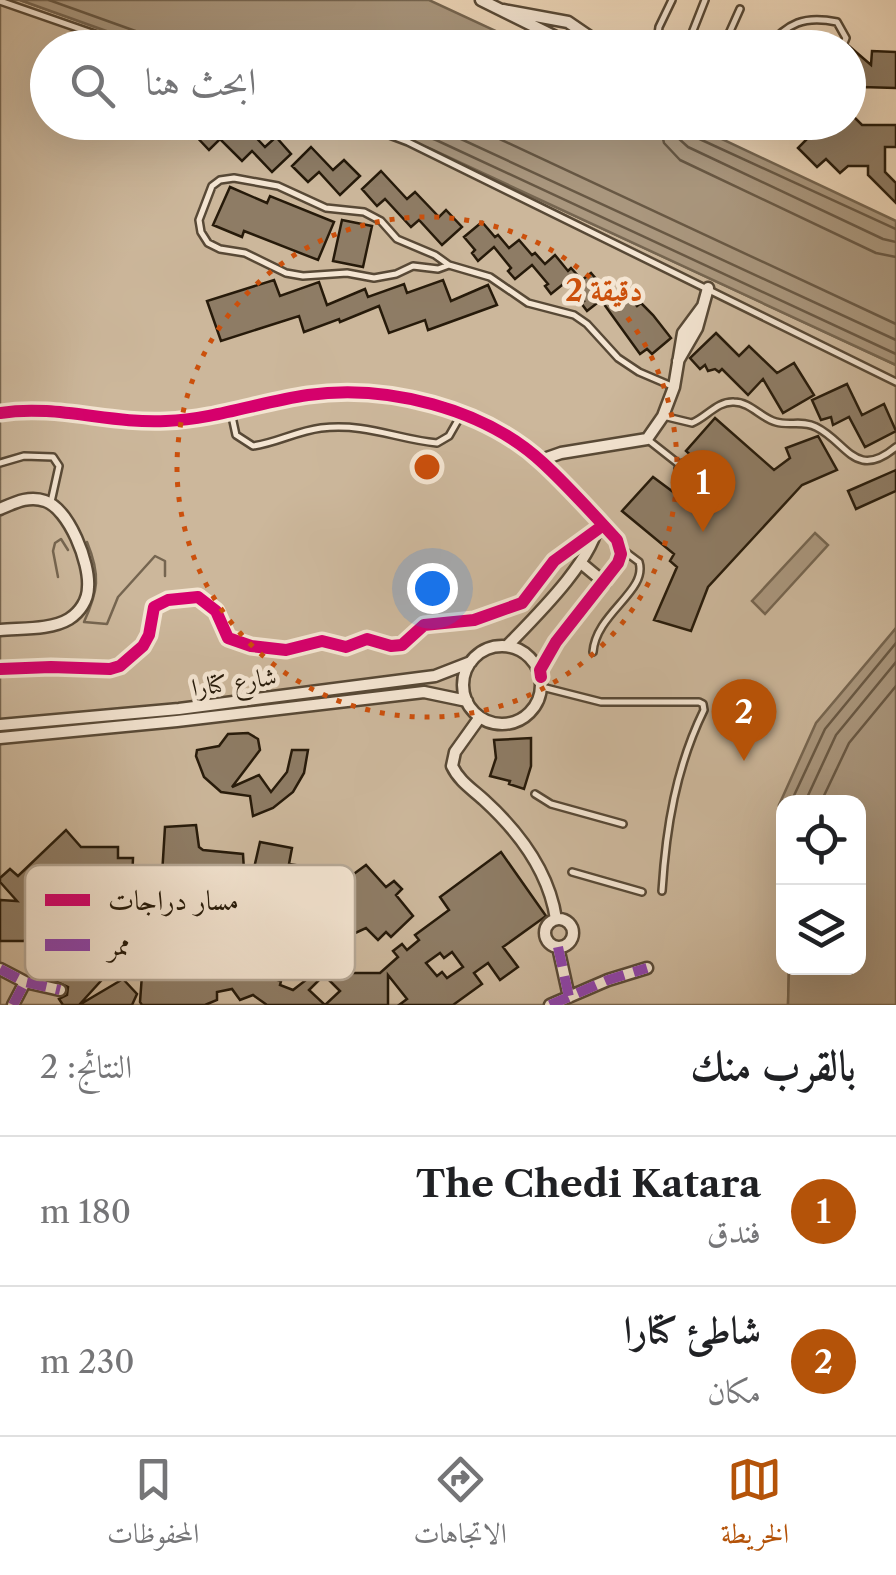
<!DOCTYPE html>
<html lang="ar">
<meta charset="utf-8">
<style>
:root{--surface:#fff;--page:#f2f2f2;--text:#202124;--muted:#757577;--line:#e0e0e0;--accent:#b45309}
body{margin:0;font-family:"Libre Caslon Text",Amiri,serif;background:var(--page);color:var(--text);direction:rtl}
.controls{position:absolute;right:30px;bottom:30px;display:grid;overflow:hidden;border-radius:20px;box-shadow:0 10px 40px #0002}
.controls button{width:90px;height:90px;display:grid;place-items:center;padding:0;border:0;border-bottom:2px solid var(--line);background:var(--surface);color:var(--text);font:50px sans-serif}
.you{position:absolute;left:432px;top:588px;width:35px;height:35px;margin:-25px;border:8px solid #fff;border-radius:50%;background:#1a73e8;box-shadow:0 0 0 15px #1a73e833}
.badge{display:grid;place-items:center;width:65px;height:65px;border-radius:50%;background:var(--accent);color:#fff;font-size:32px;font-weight:700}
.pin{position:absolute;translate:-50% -82px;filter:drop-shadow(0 2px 5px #0008)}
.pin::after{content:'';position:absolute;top:52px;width:35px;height:30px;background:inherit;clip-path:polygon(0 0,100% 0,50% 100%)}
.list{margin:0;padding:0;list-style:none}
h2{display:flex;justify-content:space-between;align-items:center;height:130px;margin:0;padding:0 40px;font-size:42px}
h2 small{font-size:32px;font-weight:400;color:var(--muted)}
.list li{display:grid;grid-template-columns:65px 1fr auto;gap:30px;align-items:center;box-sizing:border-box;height:150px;padding:0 40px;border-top:2px solid var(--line)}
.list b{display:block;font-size:38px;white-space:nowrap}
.list p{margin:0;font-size:32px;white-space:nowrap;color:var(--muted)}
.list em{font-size:32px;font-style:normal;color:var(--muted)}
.icon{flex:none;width:55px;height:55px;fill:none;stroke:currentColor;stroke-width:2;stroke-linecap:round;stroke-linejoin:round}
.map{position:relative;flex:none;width:896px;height:1005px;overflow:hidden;direction:ltr}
.search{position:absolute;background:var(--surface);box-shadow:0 10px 40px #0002;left:30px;right:30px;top:30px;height:110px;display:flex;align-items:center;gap:25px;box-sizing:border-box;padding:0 35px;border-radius:55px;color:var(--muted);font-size:38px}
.sheet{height:430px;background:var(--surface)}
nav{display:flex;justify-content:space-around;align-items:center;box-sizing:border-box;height:140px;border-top:2px solid var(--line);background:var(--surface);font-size:28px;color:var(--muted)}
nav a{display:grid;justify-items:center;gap:5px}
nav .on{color:var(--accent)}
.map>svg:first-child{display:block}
.green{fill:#ccb79b;stroke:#796852;stroke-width:2.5}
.water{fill:#aa977e;stroke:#756550;stroke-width:2.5}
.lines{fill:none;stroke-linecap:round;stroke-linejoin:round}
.shore{stroke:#685844;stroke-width:2.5}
.stream{stroke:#756550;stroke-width:2.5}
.building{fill:#8e7c65;stroke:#261a0a;stroke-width:2.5;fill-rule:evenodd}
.lane-casing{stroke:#584936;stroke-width:10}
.street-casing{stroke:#584936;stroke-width:15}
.lane{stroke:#f4e5d2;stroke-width:5}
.street{stroke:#f4e5d2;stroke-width:10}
.quiet{stroke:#8e44ad;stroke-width:10;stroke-dasharray:20 10;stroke-linecap:butt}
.cycleway-casing{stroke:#f4e5d2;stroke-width:19}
.cycleway{stroke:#d6006c;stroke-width:12}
.ring{fill:none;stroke:#cb500c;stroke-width:5;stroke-dasharray:5 10}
.labels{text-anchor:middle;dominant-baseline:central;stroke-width:9;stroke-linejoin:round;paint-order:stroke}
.street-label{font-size:25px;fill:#261a0a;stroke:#f4e5d2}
.key{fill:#f4e5d2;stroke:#b6a896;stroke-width:2.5}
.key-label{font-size:28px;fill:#261a0a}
.centre{fill:#cb500c;stroke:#f4e5d2;stroke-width:5}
.ring-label{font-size:30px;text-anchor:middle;font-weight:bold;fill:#cb500c;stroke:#f4e5d2;stroke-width:9;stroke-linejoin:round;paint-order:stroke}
</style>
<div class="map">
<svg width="896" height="1005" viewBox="0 0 896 1005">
<rect width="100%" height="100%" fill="#eed7b9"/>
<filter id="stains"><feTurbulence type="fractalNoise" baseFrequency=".002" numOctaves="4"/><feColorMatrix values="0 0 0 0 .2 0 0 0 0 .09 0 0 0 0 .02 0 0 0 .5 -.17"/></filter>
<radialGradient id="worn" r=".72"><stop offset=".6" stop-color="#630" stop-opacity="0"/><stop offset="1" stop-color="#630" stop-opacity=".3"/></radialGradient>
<!-- green -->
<path class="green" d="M0,0h20l131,47 -103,1v74l310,1 73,26 465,216v263l-117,177 5,62v101h5l-1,37h-788z"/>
<!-- water -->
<path class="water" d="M20,0h409l101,47h-379z
M358,123h330l208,98v144l-465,-216z
M815,533l13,12 -63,69 -13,-13z
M896,628v377h-108l1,-37h69v-166h-74l-1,65 -4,-62 37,-82z"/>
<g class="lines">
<!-- shore -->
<path class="shore" d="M49,0l92,33 7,6 1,9
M387,122l49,18 460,214
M424,122l472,218
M463,122l433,202
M659,122l5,21 16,17 196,93 20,4
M674,122l3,15 11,10 195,92 13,3
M687,122l6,14 203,93
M791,802l34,-73 71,-86
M805,802l31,-67 60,-73
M821,802l28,-59 47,-57"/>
<!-- stream -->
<path class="stream" d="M87,542c14,34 11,49 -3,80l23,2 11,-27 37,-41 10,5v15
M58,577l-5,-26 2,-8 6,-4 7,11"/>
</g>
<!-- building -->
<path class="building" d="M849,46l22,19 1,-14 24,1v36l-34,-1 -14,14z
M848,111l14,14h34v22h-11v25l11,11v20l-28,-28v-9h-20l-8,7 -14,-14 -9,8 -19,-19 8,-8 -7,-7 10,-11h39z
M204,122h15l15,15 11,-11 20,21 11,-10 15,17 -19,18 -20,-21 -10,10 -22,-22 -11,11 -16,-17z
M311,147l22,23 11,-10 16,16 -20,19 -21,-23 -11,10 -16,-16z
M381,171l26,28 8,-7 24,25 7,-7 16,17 -20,18 -23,-25 -8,7 -26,-28 -8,7 -15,-17z
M230,187l37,16 3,-7 64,26 -16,38 -74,-29 -2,6 -29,-12z
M342,220l30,6 -9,41 -30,-6z
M482,222l13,15 3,-2 11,13 10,-8 13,15 3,-2 10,11 10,-9 13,16 3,-3 11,12 9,-7 13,15 4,-3 9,11 7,-5 13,15 4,-3 12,12 18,23 -19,16 -5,-5 -7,5 -39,-54 -14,11 -6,-8 3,-2 -17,-20 -16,13 -6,-8 3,-2 -16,-19 -17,14 -7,-8 3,-3 -17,-21 -16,14 -6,-8 3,-3 -11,-13z
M274,280l6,16 39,-14 8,23 38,-16 3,8 36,-13 3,9 36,-13 8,21 37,-16 9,20 -69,25 -3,-10 -36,13 -10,-27 -39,16 -1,-3 -35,13 -5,-16 -78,25 -14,-40z
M716,333l23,23 10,-10 28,27 17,-10 20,32 -31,18 -20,-34 -15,16 -26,-26 -3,3 -4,-3 -7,2 -3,-6 -5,4 -10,-11z
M847,384l15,31 22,-11 12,27 -31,16 -16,-30 -16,8 -2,-8 -10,3 -9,-20z
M715,418l59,52 16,-12 -4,-10 32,-12 19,34 -35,15 -94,102 -17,44 -37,-11 23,-53 -7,-6 4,-7 -52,-43 31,-34 39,29 24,-28 -30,-27z
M896,470v21l-40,18 -8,-18z
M248,733l10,6 2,11 -28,37 27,-12 12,17 16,-20 5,-22h16l-4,23 -11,19 -20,16 -20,8 -3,-20 -29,-4 -17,-15 -8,-21 1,-6 22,-4 9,-12z
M531,738v28l-7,23 -15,-5 1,-3 -20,-5 6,-18 -2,-18z
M196,825l3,22 4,3 40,4 3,49 14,-61 32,6 -3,16 25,4 -5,22 8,8 -1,16 38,-34 -3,-4 15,-11 20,22 8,-6 8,8 -6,6 17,21 -22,21 -5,-5 -8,8 -12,-12 -15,7 -4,-4 -21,18 12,14 -11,10h53l18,-16 -5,-6 9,-7 5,6 12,-10 -4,-5 34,-25 -9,-13 61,-45 45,64 -43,31 15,20 -18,13 -12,-17 -14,10 8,11 -29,21h-54l8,-6 -19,-24v30h-63l15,-14 -16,-16 -15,15 16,15h-58l-14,-10 -13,5 -8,-11 -15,3v8l-12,5h-63l-2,-3 3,-41 13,1 1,-6h9l2,-21 -9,-1 -1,-7 -5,-1 4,-25h-5l-1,-26h11l3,-48zM212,934l18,1 -3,18 17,3v-4l38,6 16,-15 -2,28 10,9 -13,10 -13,-5 1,-4 -34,-10 -23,7 -4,-15 -5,-2 1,-5h-6l-10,-18h12zM452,952l11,15 -16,11 -5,-6 -5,4 -11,-13 14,-10 4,5z
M66,830l15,17h37v11h15l-2,51h4v18l-6,1 -1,15 7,1v5l4,1 -1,11h-38l9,11 -30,33 44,-26 14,15 -5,11h-69l-4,-6 8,-4 1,-8 -20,-9 -12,-19 9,-9 -15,-15 -6,6h-24v-41l17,1 -17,-19v-4l10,-9 8,7z"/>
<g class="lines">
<defs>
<path id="lane" d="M0,1l135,47
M657,41l2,-14 13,-27
M620,48l21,-7 77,2 9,-5 13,-29
M691,48l1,-15 13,-33
M766,48c22,-25 38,-33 71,-26l9,16 -4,10
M791,48l5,-7
M355,122l53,20 488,240
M756,122h13
M449,265l-11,4 -25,-3 -17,8 -22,4 -27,-5 -44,3 -17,-3 -41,-20 -25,-4 -12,-6 -7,-11 -2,-12 13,-34 8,-6 14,-2 44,8 48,22 38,4 17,9 16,18 38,16 14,10 41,12 38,26 46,12 13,9 31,34 21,14 35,15
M231,412l5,23 17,11c23,-3 44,-15 68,-18 46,-5 75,11 116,15l12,-7 12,-21
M663,416l29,7c15,-6 25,-22 42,-21 16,0 27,16 42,20 13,4 27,-2 40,5 31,15 39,54 80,20
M647,439l33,26
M0,463l24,-7 29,1 6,9 -8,36
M678 469a6 6 0 1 1 12 0a6 6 0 1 1-12 0Z
M593,652c3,-39 55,-61 46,-90l-16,-12
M542,687l59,15h98l4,2 1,6c-28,57 -38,118 -42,181
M535,794l16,10 72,20
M572,872l70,20"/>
<path id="street" d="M481,0l97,48
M503,10l65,12 38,26
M678,361l19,-33 11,-40
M0,413c56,-9 110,11 166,8 49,-2 94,-19 142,-26 78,-11 176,13 235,68 26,24 50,51 74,77l4,14 -3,9 -62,79 -16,28 1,7
M541,460l20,-7 86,-14 16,-23 11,-29 9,-54 20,-27
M0,509c14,-6 29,-14 45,-8 24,8 45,62 43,86 0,13 -8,25 -19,32 -18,11 -48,9 -69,11
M581,563l24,20
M463 685a39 39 0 1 1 78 0a39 39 0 1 1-78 0Z
M507,646c26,-27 89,-88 91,-125
M480,717l-25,35 -3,14c7,15 20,23 32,34 35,32 65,72 72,119
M0,725l179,-16 256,-33 36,-14
M0,738l177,-17 247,-29 43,9
M545 933a14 14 0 1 1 28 0a14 14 0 1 1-28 0Z
M558,947l11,50
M0,969l25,13 35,8
M13,1005l12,-23
M550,1005l58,-25 39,-12"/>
</defs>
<!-- lane casing -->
<use href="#lane" class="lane-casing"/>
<!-- street casing -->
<use href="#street" class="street-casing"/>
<!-- lane -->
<use href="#lane" class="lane"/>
<!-- street -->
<use href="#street" class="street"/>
<!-- quiet -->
<path class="quiet" d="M558,947l11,50
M0,969l25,13 35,8
M13,1005l12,-23
M550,1005l58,-25 39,-12"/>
<defs>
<path id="cycleway" d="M0,413c56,-9 110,11 166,8 49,-2 94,-19 142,-26 78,-11 176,13 235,68 26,24 50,51 74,77l4,14 -3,9 -62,79 -16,28 1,7
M0,669l51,-2 59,2 10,-3 23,-20 6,-11 5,-28 14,-7 30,-3 18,14 12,27 23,8 35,4 36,-9 24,6 21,-8 24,7 11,-1 22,-20 50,-5 48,-17 32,-42 44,-32"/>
</defs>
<!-- cycleway casing -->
<use href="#cycleway" class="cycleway-casing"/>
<!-- cycleway -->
<use href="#cycleway" class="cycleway"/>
</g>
<!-- distance rings -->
<circle class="ring" cx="427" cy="467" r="250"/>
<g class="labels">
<!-- street labels -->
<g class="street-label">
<text transform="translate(234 682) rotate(-8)">شارع كتارا</text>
</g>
</g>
<!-- legend -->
<rect x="25" y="865" width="330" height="115" rx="15" class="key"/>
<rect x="45" y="894" width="45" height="12" fill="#d6006c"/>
<rect x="45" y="939" width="45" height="12" fill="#8e44ad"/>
<g class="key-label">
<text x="108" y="910">مسار دراجات</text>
<text x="108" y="955">ممر</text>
</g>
<circle cx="427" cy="467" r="15" class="centre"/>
<g class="ring-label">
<text x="604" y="301">2 دقيقة</text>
</g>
<rect width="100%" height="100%" filter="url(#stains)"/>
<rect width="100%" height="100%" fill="url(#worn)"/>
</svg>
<div class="controls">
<button><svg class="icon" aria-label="locate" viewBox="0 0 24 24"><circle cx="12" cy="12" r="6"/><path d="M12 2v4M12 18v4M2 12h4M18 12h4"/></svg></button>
<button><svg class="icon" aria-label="layers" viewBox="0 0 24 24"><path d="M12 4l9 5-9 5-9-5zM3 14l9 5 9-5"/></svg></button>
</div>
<div class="you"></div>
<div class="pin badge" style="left:703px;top:532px">1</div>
<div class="pin badge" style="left:744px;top:761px">2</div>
<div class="search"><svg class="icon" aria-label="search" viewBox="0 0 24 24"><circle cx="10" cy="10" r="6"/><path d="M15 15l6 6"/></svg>ابحث هنا</div>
</div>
<section class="sheet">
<h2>بالقرب منك<small>النتائج: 2</small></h2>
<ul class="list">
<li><span class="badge">1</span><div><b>The Chedi Katara</b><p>فندق</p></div><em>180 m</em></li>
<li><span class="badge">2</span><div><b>شاطئ كتارا</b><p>مكان</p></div><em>230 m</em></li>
</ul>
</section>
<nav>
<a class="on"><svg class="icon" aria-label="map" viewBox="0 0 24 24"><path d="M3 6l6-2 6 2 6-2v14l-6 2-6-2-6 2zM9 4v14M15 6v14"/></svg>الخريطة</a>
<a><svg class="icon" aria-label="directions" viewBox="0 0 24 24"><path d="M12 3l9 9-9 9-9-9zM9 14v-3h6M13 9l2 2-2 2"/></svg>الاتجاهات</a>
<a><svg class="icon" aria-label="saved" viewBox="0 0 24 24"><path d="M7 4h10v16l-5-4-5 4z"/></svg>المحفوظات</a>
</nav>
